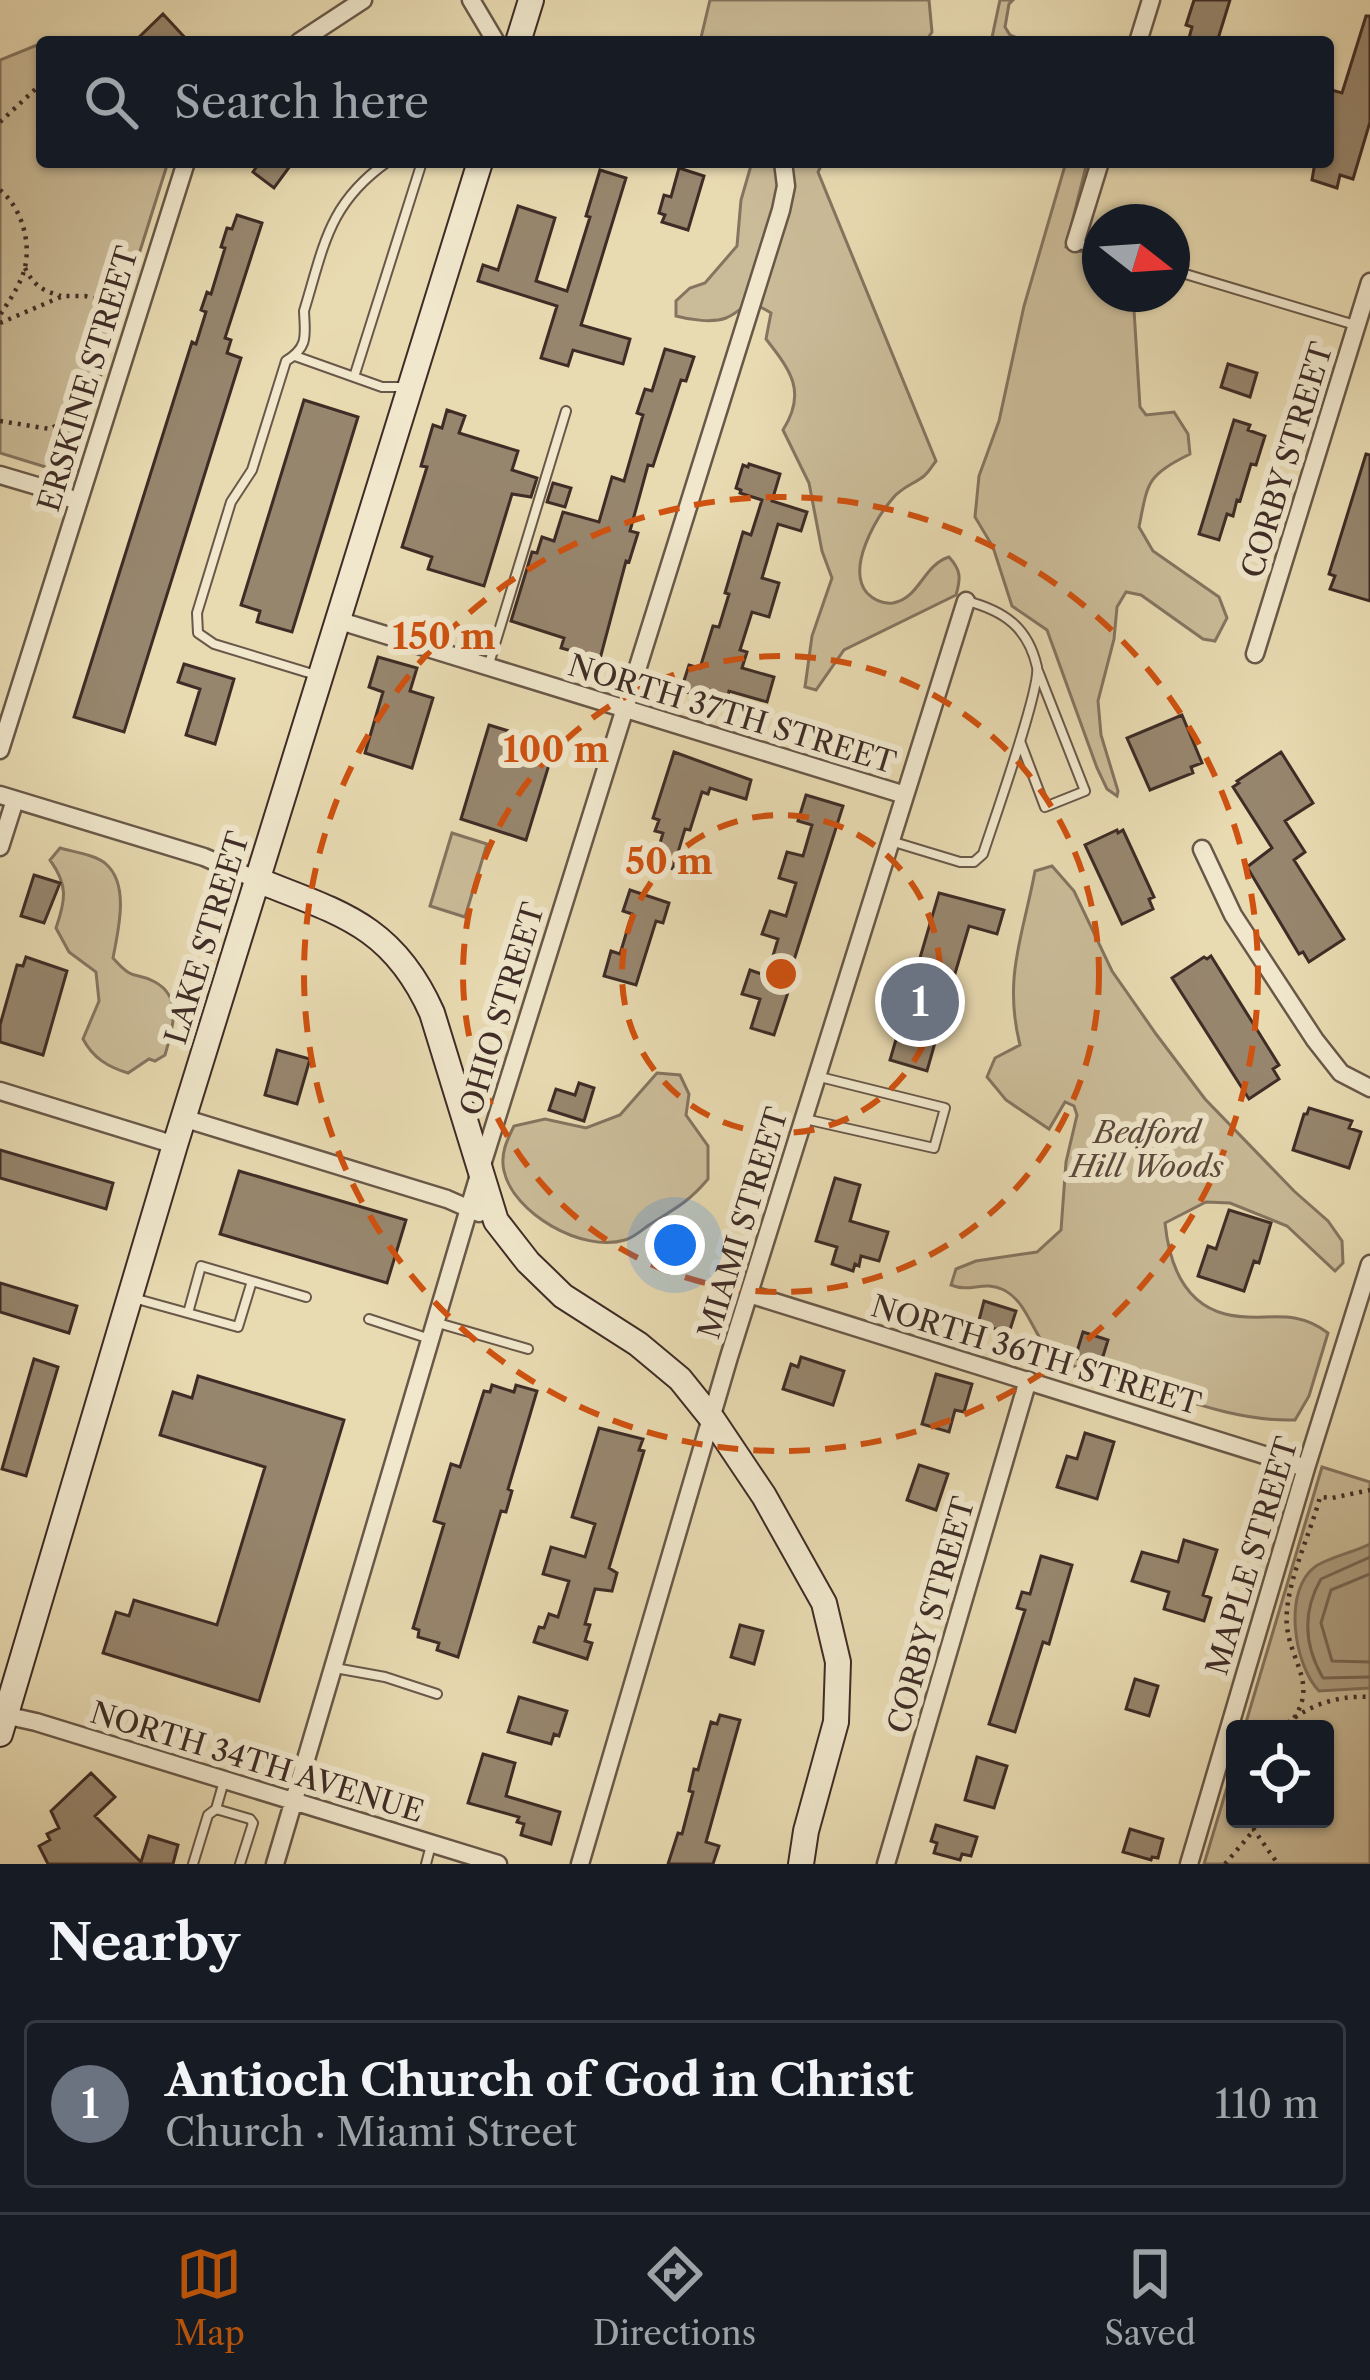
<!DOCTYPE html>
<meta charset="utf-8">
<style>
:root{--surface:#171b24;--page:#242831;--text:#f1f3f6;--muted:#9ea1a6;--line:#363941;--accent:#b45309}
body{margin:0;font-family:"Libre Caslon Text",serif;background:var(--page);color:var(--text)}
.controls{position:absolute;right:36px;bottom:36px;display:grid;overflow:hidden;border-radius:12px;box-shadow:0 3px 9px #0004}
.controls button{width:108px;height:108px;display:grid;place-items:center;padding:0;border:0;border-bottom:3px solid var(--line);background:var(--surface);color:var(--text);font:60px sans-serif}
.compass{position:absolute;left:1082px;top:204px;width:108px;height:108px;border-radius:50%;background:var(--surface);box-shadow:0 3px 9px #0004;rotate:107deg}
.you{position:absolute;left:675px;top:1245px;width:42px;height:42px;margin:-30px;border:9px solid #fff;border-radius:50%;background:#1a73e8;box-shadow:0 0 0 18px #1a73e833}
.badge{display:grid;place-items:center;width:78px;height:78px;border-radius:50%;background:var(--accent);color:#fff;font-size:39px;font-weight:700}
.pin{position:absolute;translate:-50% -50%;border:6px solid #fff;box-shadow:0 3px 12px #0006}
.list{margin:0;padding:0;list-style:none}
h2{display:flex;justify-content:space-between;align-items:center;height:156px;margin:0;padding:0 48px;font-size:51px}
h2 small{font-size:39px;font-weight:400;color:var(--muted)}
.list li{display:grid;grid-template-columns:78px 1fr auto;gap:36px;align-items:center;box-sizing:border-box;height:168px;margin:0 24px 24px;padding:0 24px;border:3px solid var(--line);border-radius:12px}
.list b{display:block;font-size:45px;white-space:nowrap}
.list p{margin:0;font-size:39px;white-space:nowrap;color:var(--muted)}
.list em{font-size:39px;font-style:normal;color:var(--muted)}
.icon{flex:none;width:66px;height:66px;fill:none;stroke:currentColor;stroke-width:2;stroke-linecap:round;stroke-linejoin:round}
.map{position:relative;flex:none;width:1370px;height:1864px;overflow:hidden}
.search{position:absolute;background:var(--surface);box-shadow:0 3px 9px #0004;left:36px;right:36px;top:36px;height:132px;display:flex;align-items:center;gap:30px;box-sizing:border-box;padding:0 42px;border-radius:12px;color:var(--muted);font-size:45px}
.sheet{height:348px;background:var(--surface)}
nav{display:flex;justify-content:space-around;align-items:center;box-sizing:border-box;height:168px;border-top:3px solid var(--line);background:var(--surface);font-size:33px;color:var(--muted)}
nav a{display:grid;justify-items:center;gap:6px}
nav .on{color:var(--accent)}
.map>svg:first-child{display:block}
.green{fill:#cbbc99;stroke:#857460;stroke-width:3}
.water{fill:#af9f82;stroke:#82715d;stroke-width:3}
.lines{fill:none;stroke-linecap:round;stroke-linejoin:round}
.shore{stroke:#776654;stroke-width:3}
.building{fill:#97866e;stroke:#3f2c26;stroke-width:3}
.lane-casing{stroke:#695849;stroke-width:12}
.street-casing{stroke:#695849;stroke-width:21}
.secondary-casing{stroke:#3f2c26;stroke-width:28}
.path{stroke:#3f2c26;stroke-width:4.5;stroke-dasharray:3 6;stroke-linecap:butt}
.lane{stroke:#f0e7cc;stroke-width:8}
.street{stroke:#f0e7cc;stroke-width:16}
.secondary{stroke:#f0e7cc;stroke-width:24}
.ring{fill:none;stroke:#cf5210;stroke-width:6;stroke-dasharray:21 15}
.labels{text-anchor:middle;dominant-baseline:central;stroke-width:12;stroke-linejoin:round;paint-order:stroke}
.street-label{font-size:30px;fill:#3f2c26;stroke:#f0e7cc}
.park-label{font-size:30px;font-style:italic;fill:#5b493d;stroke:#f0e7cc}
.centre{fill:#cf5210;stroke:#f0e7cc;stroke-width:6}
.ring-label{font-size:36px;text-anchor:middle;font-weight:bold;fill:#cf5210;stroke:#f0e7cc;stroke-width:12;stroke-linejoin:round;paint-order:stroke}
</style>
<div class="map">
<svg width="1370" height="1864" viewBox="0 0 1370 1864">
<rect width="100%" height="100%" fill="#e8dab1"/>
<filter id="stains"><feTurbulence type="fractalNoise" baseFrequency=".00167" numOctaves="4"/><feColorMatrix values="0 0 0 0 .2 0 0 0 0 .09 0 0 0 0 .02 0 0 0 .5 -.17"/></filter>
<radialGradient id="worn" r=".72"><stop offset=".6" stop-color="#630" stop-opacity="0"/><stop offset="1" stop-color="#630" stop-opacity=".3"/></radialGradient>
<!-- green -->
<path class="green" d="M710,0h219l3,32 -7,10c-18,0 -47,-6 -61,0h-164z
M1000,0h13l-4,4 -4,23 5,8 17,7h-36z
M42,43v119h126l-95,302 -7,5h-14l-52,-16v-393z
M752,162h71l-5,10 118,289c-4,5 -7,11 -12,15 -10,8 -22,11 -31,22 -17,20 -47,70 -26,95 7,7 16,11 26,10 27,-5 30,-38 56,-46 12,13 12,21 7,38l-112,55 -28,40 -11,-3 7,-51 20,-58 -10,-27 -13,-68 -26,-53c24,-38 8,-59 -17,-91l5,-26c-28,-18 -25,-3 -45,5 -13,5 -36,2 -50,-2v-15l14,-13 15,-5 32,-37 4,-46z
M1066,162h21l-21,85 34,10v37h26l8,16 6,97 6,8 28,-3 14,22 2,20c-44,22 -42,28 -51,73l14,24 66,46 8,21 -12,23 -12,-2 -62,-44 -15,-3 -9,15 -3,32 -16,62 3,34 17,56 -1,5 -10,-7 -10,-21 -50,-138 -35,-24 -19,-59 -18,-30 4,-41 20,-55 25,-115z
M452,833l35,11 -22,73 -35,-11z
M60,848c14,4 36,7 46,16 24,21 12,67 7,94 22,25 20,12 42,24 29,16 17,48 10,73l-10,6 -6,-2 -21,14c-20,-6 -35,-15 -45,-34l16,-38 -3,-29 -27,-20 -13,-24c10,-29 12,-43 -6,-68z
M1052,866l22,25 38,80 44,63 49,65 89,92 34,30 14,20 1,22 -8,8 -48,-45 -57,-23 -24,-1 -41,21c4,39 18,80 60,91 38,10 66,-9 103,19l-19,63 -14,24c-55,2 -110,-20 -162,-36 -25,-7 -57,-13 -78,-29 -23,-17 -25,-51 -51,-65 -21,-10 -33,3 -53,-5l5,-16 20,-8 61,-9 24,-22 5,-68 11,-47 -3,-9 -9,-4 -16,27 -43,-29 -19,-23 8,-19 25,-13c-17,-68 3,-109 15,-174z
M657,1073l23,2 9,19 -3,21 22,31v33c-20,24 -34,30 -59,46 -7,5 -16,13 -24,15 -43,13 -112,-27 -121,-69 -4,-17 3,-31 10,-45l31,-7 41,9 34,-13z
M1322,1467l48,15v382h-166l31,-103v58h90v-90h-81z"/>
<!-- water -->
<path class="water" d="M1370,1544v144l-51,3c-25,-26 -37,-101 -3,-125 14,-9 38,-14 54,-22z"/>
<g class="lines">
<!-- shore -->
<path class="shore" d="M1370,1557l-49,22c-19,33 -17,66 2,99l47,-1
M1370,1574l-39,16 -10,33 11,38 38,1"/>
</g>
<!-- building -->
<path class="building" d="M1194,0h36l-13,42h-15l-13,-4 3,-11 -6,-2z
M163,14l26,28h-55z
M1366,16h4v106l-17,57 -13,-4 -3,13 -25,-8 3,-18h13v-73l14,4z
M260,162h33l-19,26 -21,-16z
M679,168l25,8 -16,54 -26,-8 3,-7 -6,-2 5,-18 7,2z
M600,170l26,8 -45,147 49,14 -7,25 -50,-14 -5,16 -27,-8 16,-52 -79,-25 5,-16 15,5 20,-64 37,12 -19,63 31,10 23,-74 -4,-1z
M237,215l25,8 -37,115 6,2 -4,13 14,5 -117,374 -50,-15 118,-375 4,2 10,-32 -5,-2 6,-18 4,2 14,-46 -4,-1 6,-19 5,1z
M665,349l29,8 -8,24 -5,-1 -28,86 -5,-1 -18,66 8,2 -9,29 -3,-1 -26,98 -39,-11 3,-10 -53,-17 21,-69 5,1 5,-16 12,4 9,-29 36,10 13,-45 12,4 19,-66 -6,-2 8,-24 7,2z
M1228,364l29,9 -7,24 -29,-10z
M304,400l54,17 -66,215 -35,-10 3,-11 -19,-6z
M447,410l18,6 -6,17 59,18 -6,19 25,8 -6,19 -19,-3 -28,92 -56,-17 4,-12 -30,-10 25,-80 -6,-1 12,-41 9,3z
M1234,420l16,5 -2,5 17,6 -9,29 -5,-1 -11,37 -3,-1 -4,16 -6,-2 -8,26 -20,-6z
M1366,454l4,1v146l-40,-12 5,-13 -6,-2z
M749,464l31,10 -8,27 35,11 -6,19 -23,-7 -16,54 17,5 -10,34 -17,-5 -12,38 7,2 -5,16 32,9 -7,25 -38,-11 -4,14 -44,-15 8,-25 11,3 13,-42 6,1 10,-33 -4,-1 18,-61 8,3 11,-35 -22,-7 1,-3 -5,-2 7,-23 5,2z
M553,483l18,5 -6,19 -18,-5z
M378,657l39,11 -7,23 23,7 -21,70 -47,-15 18,-61 -14,-5z
M184,664l50,15 -19,65 -29,-9 14,-46 -22,-7z
M1182,715l20,48 -11,4 2,6 -43,17 -23,-52z
M489,725l66,20 -29,95 -65,-21z
M674,752l77,28 -5,19 -36,-11 -2,6 -6,-2 -12,38 -5,-1 -12,40 -19,-5 9,-31 -8,-2 4,-11 -6,-2z
M1281,752l32,51 -28,18 20,31 -11,8 50,79 -35,23 -6,-10 -4,2 -52,-87 25,-19 -39,-61 6,-4 -2,-2z
M806,795l37,11 -56,176 4,1 -17,52 -23,-7 9,-29 -18,-5 8,-24 17,6 11,-37 -16,-5 8,-23 16,5 10,-33 -17,-5 8,-26 16,4 9,-31 -14,-4z
M1117,830l1,3 5,-3 31,67 -5,2 4,10 -31,15 -37,-79z
M34,875l26,8 -16,40 -23,-7z
M630,890l39,13 -6,20 -7,-2 -20,64 -32,-9 7,-25 9,3 12,-40 -9,-3z
M939,893l65,17 -7,24 -28,-8 -15,51 -6,-2 -11,42 5,1 -15,53 -37,-11z
M1211,956l68,109 -6,4 6,10 -30,20 -77,-121 32,-21 3,2z
M26,957l41,14 -24,84 -43,-13v-17l17,-60 6,1z
M277,1050l33,9 -13,45 -32,-9z
M579,1083l15,5 -10,33 -35,-11 7,-21 19,6z
M1309,1108l43,13 -3,7 12,4 -12,36 -56,-18 11,-36h3z
M0,1150l113,33 -7,26 -106,-31z
M239,1171l167,49 -19,63 -167,-49z
M835,1178l25,7 -10,36 38,11 -9,29 -18,-5 -2,10 -4,-2 -2,7 -21,-7 5,-17 -21,-6z
M1229,1210l42,13 -12,40 -5,-2 -10,30 -46,-15 10,-30 8,3z
M0,1283l77,23 -8,27 -69,-21z
M984,1301l32,10 -7,22 -31,-9z
M1083,1332l25,8 -8,26 -25,-8z
M801,1357l43,14 -11,34 -50,-16 8,-25 7,3z
M34,1359l24,8 -32,109 -24,-7z
M936,1374l36,10 -8,28 -9,-2 -6,22 -27,-8z
M198,1376l146,44 -85,281 -156,-48 13,-41 13,4 5,-16 83,25 48,-158 -105,-32 13,-43 19,6z
M492,1385l22,7 2,-7 21,6 -29,98 4,2 -6,21 -5,-1 -43,146 -21,-7 2,-7 -21,-6 1,-7 -6,-2 31,-104 -10,-3 17,-57 9,3 24,-76 6,1z
M599,1428l44,11 -4,11 5,1 -35,117 8,5 -5,18 -17,-2 -10,35 5,1 -5,16 7,2 -5,16 -53,-17 5,-15 5,1 5,-14 9,3 11,-36 -26,-7 8,-27 34,10 10,-33 -23,-7z
M1085,1433l29,9 -17,57 -40,-12 10,-31 10,3z
M919,1465l29,9 -12,36 -29,-10z
M1184,1540l33,10 -14,45 8,3 -7,23 -40,-12 5,-17 -37,-11 10,-29 36,10z
M1041,1556l31,9 -23,79 -6,-2 -28,90 -26,-8 36,-114 -8,-2 5,-16 8,2z
M740,1625l23,6 -9,33 -23,-7z
M1135,1679l23,7 -9,30 -23,-7z
M519,1697l48,14 -8,25 -5,-2 -3,10 -43,-12z
M720,1715l20,5 -34,122 13,4 -6,18h-45l10,-31 4,1 11,-42 -4,-1 5,-22 4,1 13,-48 6,2z
M483,1754l32,9 -9,33 54,16 -9,32 -30,-9 3,-11 -7,-2 2,-5 -51,-14z
M977,1757l30,9 -13,42 -29,-8z
M91,1773l24,24 -20,19 46,46 8,-26 29,9 -5,19h-125l-9,-18 11,-6 -3,-6 12,-6 -8,-17z
M936,1825l41,12 -6,19 -9,-2 -2,6 -26,-7 3,-10 -6,-2z
M1130,1829l33,10 -5,19 -6,-1 -1,3 -28,-8z"/>
<g class="lines">
<defs>
<path id="lane" d="M1076,243l24,6
M1172,270l183,55
M295,356l87,31h21
M354,377l68,-215
M488,667l78,-256
M319,676l-105,-32 -16,-11 -1,-20 34,-111 21,-32 34,-109c23,-14 19,-26 18,-50 20,-65 24,-107 83,-149
M1020,741l25,66 40,-16 -47,-120
M894,842l66,20h14l9,-8c10,-31 58,-166 54,-187 -9,-40 -33,-56 -70,-66
M805,1119l129,29 11,-40 -125,-31
M252,1281l54,16
M137,1299l101,28 14,-46 -51,-15 -13,47
M369,1319l61,20
M438,1323l90,26
M335,1668l50,9 52,17
M224,1781l-8,28 34,10 3,4 -13,41
M193,1864l15,-49 8,-6
M426,1864l5,-19"/>
<path id="street" d="M471,0l25,42
M299,42l64,-42
M1138,42l13,-42
M1075,243l25,-81
M0,475l54,16 24,11
M337,620l568,175
M1255,654l115,-372
M0,750l186,-588
M0,795l204,62 53,23
M0,847l15,-47
M1202,849l31,66 82,125 26,33 29,15
M0,1091l175,54
M183,1118l264,81 32,14
M749,1294l557,174
M0,1714l36,8 462,142
M275,1864l206,-696 300,-958 5,-24 -3,-24
M580,1864l149,-507 237,-756
M886,1864l142,-484
M1189,1864l117,-396 64,-204"/>
<path id="secondary" d="M518,42l13,-42
M257,880c83,33 136,45 175,133l64,208 32,41 35,34 75,48 42,35 33,41 51,76 60,107 14,59 -2,60 -30,109 -5,33
M0,1734l175,-589 305,-983"/>
</defs>
<!-- lane casing -->
<use href="#lane" class="lane-casing"/>
<!-- street casing -->
<use href="#street" class="street-casing"/>
<!-- secondary casing -->
<use href="#secondary" class="secondary-casing"/>
<!-- path -->
<path class="path" d="M0,122l42,-39
M0,190c22,18 32,54 24,81 -5,16 -15,30 -24,44
M25,268c9,18 18,23 36,28
M0,323l63,-27h22l35,9
M0,421l50,8 11,-6 3,-13 25,8
M1294,1718c23,-34 -3,-56 -7,-91 -4,-39 23,-91 33,-130l12,1 38,-8
M1281,1729c24,-23 55,-34 89,-32
M1254,1819v11l24,34
M1225,1864l29,-34"/>
<!-- lane -->
<use href="#lane" class="lane"/>
<!-- street -->
<use href="#street" class="street"/>
<!-- secondary -->
<use href="#secondary" class="secondary"/>
</g>
<!-- distance rings -->
<g class="ring">
<circle cx="781" cy="974" r="159"/>
<circle cx="781" cy="974" r="318"/>
<circle cx="781" cy="974" r="477"/>
</g>
<g class="labels">
<!-- street labels -->
<g class="street-label">
<text transform="translate(88 379) rotate(-73)">ERSKINE STREET</text>
<text transform="translate(1287 460) rotate(-73)">CORBY STREET</text>
<text transform="translate(732 714) rotate(17)">NORTH 37TH STREET</text>
<text transform="translate(207 938) rotate(-73)">LAKE STREET</text>
<text transform="translate(502 1009) rotate(-73)">OHIO STREET</text>
<text transform="translate(743 1223) rotate(-73)">MIAMI STREET</text>
<text transform="translate(1036 1355) rotate(17)">NORTH 36TH STREET</text>
<text transform="translate(1252 1556) rotate(-73)">MAPLE STREET</text>
<text transform="translate(931 1615) rotate(-74)">CORBY STREET</text>
<text transform="translate(257 1762) rotate(17)">NORTH 34TH AVENUE</text>
</g>
<!-- park labels -->
<g class="park-label">
<text x="1147" y="1132">Bedford<tspan x="1147" dy="34">Hill Woods</tspan></text>
</g>
</g>
<circle cx="781" cy="974" r="18" class="centre"/>
<g class="ring-label">
<text x="444" y="649">150 m</text>
<text x="556" y="762">100 m</text>
<text x="669" y="874">50 m</text>
</g>
<rect width="100%" height="100%" filter="url(#stains)"/>
<rect width="100%" height="100%" fill="url(#worn)"/>
</svg>
<div class="controls">
<button><svg class="icon" aria-label="locate" viewBox="0 0 24 24"><circle cx="12" cy="12" r="6"/><path d="M12 2v4M12 18v4M2 12h4M18 12h4"/></svg></button>
</div>
<svg class="compass" viewBox="-18 -18 36 36"><path d="M0-13l5 13h-10z" fill="#e53935"/><path d="M0 13l5-13h-10z" fill="#9ea1a6"/></svg>
<div class="you"></div>
<div class="pin badge" style="left:920px;top:1002px;background:#6b7280">1</div>
<div class="search"><svg class="icon" aria-label="search" viewBox="0 0 24 24"><circle cx="10" cy="10" r="6"/><path d="M15 15l6 6"/></svg>Search here</div>
</div>
<section class="sheet">
<h2>Nearby<small></small></h2>
<ul class="list">
<li><span class="badge" style="background:#6b7280">1</span><div><b>Antioch Church of God in Christ</b><p>Church · Miami Street</p></div><em>110 m</em></li>
</ul>
</section>
<nav>
<a class="on"><svg class="icon" aria-label="map" viewBox="0 0 24 24"><path d="M3 6l6-2 6 2 6-2v14l-6 2-6-2-6 2zM9 4v14M15 6v14"/></svg>Map</a>
<a><svg class="icon" aria-label="directions" viewBox="0 0 24 24"><path d="M12 3l9 9-9 9-9-9zM9 14v-3h6M13 9l2 2-2 2"/></svg>Directions</a>
<a><svg class="icon" aria-label="saved" viewBox="0 0 24 24"><path d="M7 4h10v16l-5-4-5 4z"/></svg>Saved</a>
</nav>
